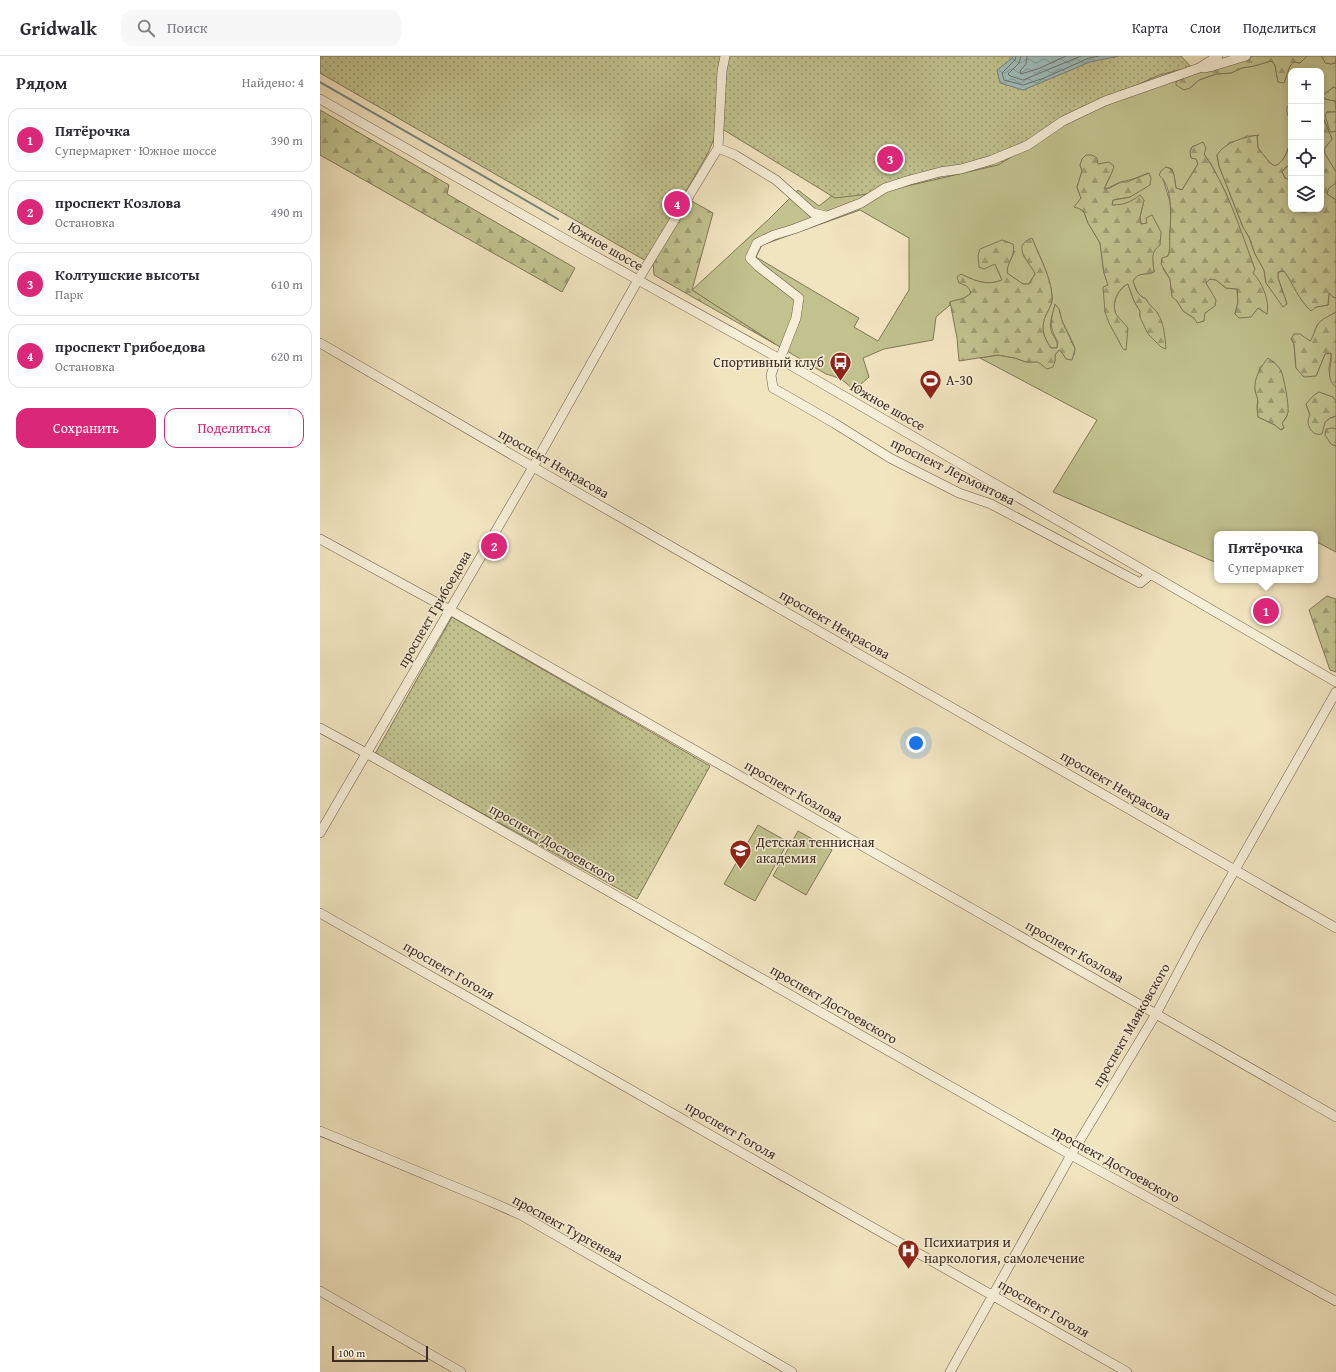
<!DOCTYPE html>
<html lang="ru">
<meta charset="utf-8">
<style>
:root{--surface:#fff;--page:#f7f7f7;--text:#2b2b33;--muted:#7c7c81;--line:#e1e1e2;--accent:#db2777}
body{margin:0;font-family:"Gentium Book Plus",serif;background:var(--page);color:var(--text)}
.controls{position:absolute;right:12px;top:12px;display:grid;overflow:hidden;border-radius:8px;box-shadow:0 2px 6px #0003}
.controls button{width:36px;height:36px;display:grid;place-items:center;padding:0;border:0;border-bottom:1px solid var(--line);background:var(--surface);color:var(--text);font:20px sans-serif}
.scale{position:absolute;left:12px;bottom:10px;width:96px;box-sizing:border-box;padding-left:4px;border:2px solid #3e2c21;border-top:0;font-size:11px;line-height:14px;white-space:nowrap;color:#3e2c21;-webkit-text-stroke:3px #f6eed6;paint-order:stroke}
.you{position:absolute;left:596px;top:687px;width:14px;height:14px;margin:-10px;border:3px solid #fff;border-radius:50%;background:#1a73e8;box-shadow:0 0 0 6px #1a73e833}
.badge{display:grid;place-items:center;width:26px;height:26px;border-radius:50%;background:var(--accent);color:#fff;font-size:13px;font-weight:700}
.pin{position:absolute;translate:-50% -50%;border:2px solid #fff;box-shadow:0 1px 4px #0006}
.popup{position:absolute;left:894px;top:475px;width:104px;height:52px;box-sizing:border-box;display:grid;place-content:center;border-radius:8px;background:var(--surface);filter:drop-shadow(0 1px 3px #0005);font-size:13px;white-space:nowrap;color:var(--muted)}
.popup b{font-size:15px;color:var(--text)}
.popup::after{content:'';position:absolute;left:50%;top:100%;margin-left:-8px;border:8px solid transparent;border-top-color:var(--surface)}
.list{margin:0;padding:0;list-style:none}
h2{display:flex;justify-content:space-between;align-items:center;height:52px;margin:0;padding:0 16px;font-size:17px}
h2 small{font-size:13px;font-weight:400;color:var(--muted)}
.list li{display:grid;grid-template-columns:26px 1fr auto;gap:12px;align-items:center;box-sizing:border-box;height:64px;margin:0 8px 8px;padding:0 8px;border:1px solid var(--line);border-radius:12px}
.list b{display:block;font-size:15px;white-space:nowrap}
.list p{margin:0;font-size:13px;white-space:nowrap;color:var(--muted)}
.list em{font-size:13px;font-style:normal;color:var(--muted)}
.actions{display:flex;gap:8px;padding:12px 16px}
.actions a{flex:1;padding:9px 0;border:1px solid var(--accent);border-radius:12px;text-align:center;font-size:14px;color:var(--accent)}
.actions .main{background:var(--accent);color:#fff}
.icon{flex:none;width:22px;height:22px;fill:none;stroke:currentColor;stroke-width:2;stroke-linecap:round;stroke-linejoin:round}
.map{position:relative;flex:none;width:1016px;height:1316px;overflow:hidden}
header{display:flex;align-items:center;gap:24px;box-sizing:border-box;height:56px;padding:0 20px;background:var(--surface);border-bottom:1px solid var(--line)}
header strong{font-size:19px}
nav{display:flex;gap:22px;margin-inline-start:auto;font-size:14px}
.search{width:280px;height:36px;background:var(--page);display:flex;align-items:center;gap:10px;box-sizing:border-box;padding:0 14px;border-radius:12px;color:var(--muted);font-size:15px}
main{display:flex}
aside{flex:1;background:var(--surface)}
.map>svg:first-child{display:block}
.grass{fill:#c1c28e;stroke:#807758;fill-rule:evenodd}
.forest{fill:url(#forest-firs);stroke:#807758}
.park{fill:url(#park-dots);stroke:#807758}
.water{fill:url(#water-waves);stroke:#78837d}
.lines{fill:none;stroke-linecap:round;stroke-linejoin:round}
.shore{stroke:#6e746e;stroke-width:1}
.stream{stroke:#78837d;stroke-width:2}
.minor-casing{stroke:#6b5a49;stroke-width:10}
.minor{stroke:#f6eed6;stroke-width:9}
.labels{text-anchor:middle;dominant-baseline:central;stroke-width:3;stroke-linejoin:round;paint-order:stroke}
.street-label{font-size:14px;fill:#3e2c21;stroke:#f6eed6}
.poi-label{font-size:14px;fill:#3e2c21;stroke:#f6eed6;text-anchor:start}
</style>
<header>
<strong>Gridwalk</strong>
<div class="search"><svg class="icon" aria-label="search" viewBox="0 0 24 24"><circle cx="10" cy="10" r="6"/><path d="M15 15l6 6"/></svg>Поиск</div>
<nav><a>Карта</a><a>Слои</a><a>Поделиться</a></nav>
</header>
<main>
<aside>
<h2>Рядом<small>Найдено: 4</small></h2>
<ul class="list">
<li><span class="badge">1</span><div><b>Пятёрочка</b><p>Супермаркет · Южное шоссе</p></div><em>390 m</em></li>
<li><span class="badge">2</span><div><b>проспект Козлова</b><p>Остановка</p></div><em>490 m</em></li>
<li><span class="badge">3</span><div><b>Колтушские высоты</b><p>Парк</p></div><em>610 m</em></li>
<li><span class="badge">4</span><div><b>проспект Грибоедова</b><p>Остановка</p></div><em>620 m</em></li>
</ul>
<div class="actions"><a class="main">Сохранить</a><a>Поделиться</a></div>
</aside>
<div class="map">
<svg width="1016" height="1316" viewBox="0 0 1016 1316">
<defs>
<pattern id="forest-firs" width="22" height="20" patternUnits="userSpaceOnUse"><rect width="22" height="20" fill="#c1c28e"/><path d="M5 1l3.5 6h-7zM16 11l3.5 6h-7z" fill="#9e9e74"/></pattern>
<pattern id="park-dots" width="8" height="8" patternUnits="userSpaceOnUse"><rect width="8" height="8" fill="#c1c28e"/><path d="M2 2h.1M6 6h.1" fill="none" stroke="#9e9e74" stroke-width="1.8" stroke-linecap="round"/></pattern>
<pattern id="water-waves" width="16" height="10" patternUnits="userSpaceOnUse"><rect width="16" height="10" fill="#9ebdbb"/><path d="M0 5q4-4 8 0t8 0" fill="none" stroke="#829a98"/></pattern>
</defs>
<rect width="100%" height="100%" fill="#f1e5c0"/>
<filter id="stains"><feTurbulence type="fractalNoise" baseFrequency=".005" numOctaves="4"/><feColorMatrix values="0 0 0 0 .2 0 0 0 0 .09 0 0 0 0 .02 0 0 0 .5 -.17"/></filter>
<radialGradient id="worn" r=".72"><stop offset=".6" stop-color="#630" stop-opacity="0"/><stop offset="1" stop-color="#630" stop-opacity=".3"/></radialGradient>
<!-- grass -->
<path class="grass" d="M987,0h15v2l9,6 5,-1v25l-3,-1 -8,12 10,2 1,11h-9l4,20 5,-1v41l-11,-18 -1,-5 8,-10 -11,-26v-42h-30v33l-4,3v5l4,13v17l-1,1c-4,10 -5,19 -15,23l-5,-3 -12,-15 -1,-12h-10l-11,6h-6l-13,13 2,11 24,61 6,10 6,17 9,16 2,13 21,21 -9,-26v-6l6,-1 7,10 25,26 12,-2 1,-13 4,5 3,1v14l-15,9 -4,4 -3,12 -4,4 -16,3 2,24 20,8 9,-22 6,-2c1,7 -2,11 -2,17 0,5 3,15 7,18v14l-3,-4 -27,7 4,11 15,7 5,-4 6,-2v13l-4,-1 -1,16 5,2v106l-21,-11v-7h-13l-5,-3 -1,3h-79v29l-164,-71 44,-72 -117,-62 18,-3 17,3 11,4 29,-1v-6l4,-5 4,4 3,5 8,-4 1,-6 -2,-6 -11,-22 -3,-12 -4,-4c-2,8 -7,19 -3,28 3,6 6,8 5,15h-6c-9,-13 -11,-23 -3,-37 2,-5 5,-9 4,-15 -1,-19 -13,-40 -20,-58l-9,17 10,14 2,5 -6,10h-6l-16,-11v-6l8,-16 -20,13 7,16c-15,6 -27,1 -41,-6l3,10 5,3 2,6c-7,7 -13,6 -21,9v3l-14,12 -3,23 -49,9 -21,9 6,19 -9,8 -3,7c-5,-3 -7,-6 -11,-9 -6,-5 -13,-7 -20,-9l-51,-30 -83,-54 77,-71 29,-29 21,16 29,-23 325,-125 17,30 9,-8 17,-6 15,-1 11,-5 12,-2 17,-5 4,4 3,17 12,-16 4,-4 6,1zM883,87l1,11 7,10 14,27 28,73 -1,9 15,41 -9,-6 -23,6 3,-12 -1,-13 -11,-1 -10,-8 -6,-1 -4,4 8,23 -9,7 -11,5 -11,-7 -6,-10 -5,-5 -2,-17 -7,-10 7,-19v-18l1,-12 -1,-18 -7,-23 3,-12 6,2 2,6 2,13 6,2 16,-26 -2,-5 -6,-7 2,-5zM778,108l14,8 -8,17c6,-1 11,-5 17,-7 10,-2 18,-5 27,-9l-18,24 -17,3 -1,5h13l19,-5 -4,17 1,7 6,-1 8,25 -3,6 2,18c-10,4 -15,-2 -21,9 3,8 4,14 13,18l3,6 9,8 -18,4v-6l-6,-10 -6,-17c-10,5 -17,19 -12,30 3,5 8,10 12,14l-23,-16 3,-27 -4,-12 -4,-30 -12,-20 -4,-11 -4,-3 1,-11 -4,-11 5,-16 -2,-6zM540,154l49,28v52l-31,51 -24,-14 5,-9 -103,-61 6,-12zM953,305l8,10 6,29 1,12 -2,6 -4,5 2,5 -3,2 -6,-5 -17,-8 -1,-11 1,-6 -3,-10 5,-23z
M971,109v15l-1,1 -5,-3 -3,-6 4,-5z
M1016,127v17l-9,-6 1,-6z
M438,769l30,17 -33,59 -31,-17z
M478,775l34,19 -26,45 -33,-19z"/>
<!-- forest -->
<path class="forest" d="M934,0h53l-7,7 -6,-1 -4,4 -6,17 -6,-1 -3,-17 -4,-4 -17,5 -12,2 -11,5 -15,1 -17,6 -9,8 -6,2 -8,-5v-3l13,-7z
M1002,0h14v7l-5,1 -6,-1z
M1014,31l2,1v16l-1,-3 -10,-2 -2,-3 1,-2z
M0,54l129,75 -2,9 128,74 -13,24 -242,-137z
M1007,56h9v19l-5,1 -2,-3 -4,-14z
M1001,57l11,26 -8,10 1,5 11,18v11l-7,5 -2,6 9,6v98l-3,-1 -4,-4 -1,12 -12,2 -5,4c-13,-12 -17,-26 -27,-40l-6,1v6l9,26 -4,3 -17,-24 -2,-13 -9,-16 -6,-17 -6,-10 -24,-61 -2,-11c8,-13 27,-18 42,-20l-2,1 1,12 12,15 5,3c10,-5 12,-14 15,-23l1,-1v23l-5,2 -4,5 3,6 6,2v29h30z
M883,86l3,6 -2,6c23,33 35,72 49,110l2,5 -2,4c9,9 17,28 14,41l-9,-6 -7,9 -12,1 -4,-4 3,-12 -1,-13 -11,-1 -10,-8 -6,-1 -4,4 10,17 -1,6 -10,7 -1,8 -7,2 -3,-5 -11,-7 -6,-10 -5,-4 -2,-18 -9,-15 1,-6 6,-2c3,-9 1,-16 2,-25 1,-16 3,-44 -11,-56l2,-4 5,-4 5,2 3,6 2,13 6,2 16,-26 -2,-5 -5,-1 -1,-6 2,-5z
M766,99h6l5,3 1,6 11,-2 5,4 -2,6 -8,17 6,-1 11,-6h6l22,-9 2,5 -1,7 -20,12 -17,3 -1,5c12,0 19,-3 28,-10l4,5 -4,17 1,7 6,-1 -1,-5 6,-3 9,17 -1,13c-10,7 -7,16 -6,27 -9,4 -15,-1 -21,9 3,9 4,14 13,18 4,8 9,9 12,15 6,9 7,24 8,35l-5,-2 -13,-13 -8,-17v-6l-6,-10 -6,-17c-10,4 -17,19 -12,30 3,5 9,10 12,14l-2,22 -3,-1 -14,-26 -4,-11 -2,-25 5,-2 -4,-12 -4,-30 -12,-20 -4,-11 -4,-3 -6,-2 7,-9 -4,-11 5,-16 -2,-6 2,-6z
M368,143l25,14 -21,77 83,54 -121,-69 -1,-13z
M712,182c7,18 19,39 20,58 1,6 -2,10 -4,15 -8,14 -6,24 3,37h6l1,-6c-10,-16 -7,-21 -3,-38l4,5 3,12 13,28 -3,11 -6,-1 -3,-5 -4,-4 -4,5v6l-2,6 -6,2 -9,-7h-12l-11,-4 -17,-3 -39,6 -2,-23 -7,-36c8,-3 14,-2 21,-9 -2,-7 -6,-8 -12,-10l-2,-6 4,-3c14,7 26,12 41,6l-7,-16 -11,5 -5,-2 -1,-12 2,-6 22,-9 11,4c3,12 -6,17 -6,29l16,11h6l6,-10c-5,-12 -25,-28 -3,-36z
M1016,256v75c-12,-9 -3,-23 -5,-34l-6,1 -9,22 -12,1 -8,-9 -2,-24 -3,-5 3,-5h6l10,7c4,-5 4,-10 7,-15 3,-7 13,-10 19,-14z
M948,302c4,3 11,8 13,13 3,6 8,34 7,41 -1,4 -3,7 -6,11l2,5 -3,2 -6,-5 -17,-8c-1,-6 -1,-10 0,-15 0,-5 -3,-9 -3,-13 -1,-11 6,-23 13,-31z
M999,336l14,5 3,4v15l-6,2 -5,4 -3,12c-11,3 -17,-11 -12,-19l-4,-11 8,-9z
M1012,372l4,1v17l-5,-2 -6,-9 1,-6z
M1007,540l9,3v73l-6,-2 -21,-60z"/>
<!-- park -->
<path class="park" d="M0,0h861l10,11 -32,8 -46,21 -115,69 -121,28 -42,5 -116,-71 -11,26 -62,108 -326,-188z
M132,561l258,149 -73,133 -262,-145z"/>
<!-- water -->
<path class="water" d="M694,0h105l-29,6 -45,19 -22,9 -23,-7 -3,-13 8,-6z"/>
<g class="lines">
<!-- shore -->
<path class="shore" d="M696,0l-1,4 -13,13 2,7 19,5 21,-7 45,-20 10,-2
M701,0l-2,7 -11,11 2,2 13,4 58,-24
M707,0l-1,8 -6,7 1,3 19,-6 26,-12"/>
<!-- stream -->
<path class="stream" d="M0,26l238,137"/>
<defs>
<path id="minor" d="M884,12l9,-2 33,-10
M0,43l266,152 194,108 556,323
M398,92l17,7 41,25 37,33 13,3
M0,287l213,124 803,461
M457,302l-6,17 2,13 61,35 56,35 69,35 32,11 149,79 10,-8
M460,303l16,-41 3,-20 -40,-31 -9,-9 7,-15 17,-8 20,-6 67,-26 24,-15 25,-8 30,-8 21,-3 31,-9 36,-15 35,-24 42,-20 94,-33 19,-12
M0,483l130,71 886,507
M0,672l46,25 705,402 265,146
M0,777l213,-366 105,-187 80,-132 4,-77 3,-15
M0,857l807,459
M0,1075l162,67 39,17 271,157
M0,1235l141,81
M630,1316l121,-217 85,-141 43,-81 137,-241"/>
</defs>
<!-- minor casing -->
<use href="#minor" class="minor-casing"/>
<!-- minor -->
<use href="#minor" class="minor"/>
</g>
<!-- icons -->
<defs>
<symbol id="bus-pin" viewBox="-11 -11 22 30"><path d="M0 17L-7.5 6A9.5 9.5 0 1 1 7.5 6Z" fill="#8f2418" stroke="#f6eed6"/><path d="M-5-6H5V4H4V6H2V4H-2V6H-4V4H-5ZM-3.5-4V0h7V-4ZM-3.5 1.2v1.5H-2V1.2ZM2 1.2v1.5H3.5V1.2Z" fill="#fff"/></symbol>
<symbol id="stadium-pin" viewBox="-11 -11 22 30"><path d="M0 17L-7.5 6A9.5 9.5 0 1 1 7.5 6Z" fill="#8f2418" stroke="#f6eed6"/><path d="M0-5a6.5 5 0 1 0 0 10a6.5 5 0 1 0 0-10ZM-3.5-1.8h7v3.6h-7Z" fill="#fff"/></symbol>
<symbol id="school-pin" viewBox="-11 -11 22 30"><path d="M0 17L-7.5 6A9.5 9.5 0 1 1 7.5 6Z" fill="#8f2418" stroke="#f6eed6"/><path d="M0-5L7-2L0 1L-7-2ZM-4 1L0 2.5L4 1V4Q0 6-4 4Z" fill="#fff"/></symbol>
<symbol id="hospital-pin" viewBox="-11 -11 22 30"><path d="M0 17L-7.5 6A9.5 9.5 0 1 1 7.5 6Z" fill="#8f2418" stroke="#f6eed6"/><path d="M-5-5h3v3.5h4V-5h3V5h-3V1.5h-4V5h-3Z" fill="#fff"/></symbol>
</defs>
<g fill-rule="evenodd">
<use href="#bus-pin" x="508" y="294" width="25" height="34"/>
<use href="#stadium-pin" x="598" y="312" width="25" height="34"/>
<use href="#school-pin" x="408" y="782" width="25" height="34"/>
<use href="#hospital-pin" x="576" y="1182" width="25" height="34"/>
</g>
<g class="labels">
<!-- street labels -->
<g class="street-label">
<text transform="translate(286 190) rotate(30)">Южное шоссе</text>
<text transform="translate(568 350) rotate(30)">Южное шоссе</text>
<text transform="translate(234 407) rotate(30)">проспект Некрасова</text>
<text transform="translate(633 415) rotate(26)">проспект Лермонтова</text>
<text transform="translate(114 553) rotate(-60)">проспект Грибоедова</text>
<text transform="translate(515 568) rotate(30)">проспект Некрасова</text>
<text transform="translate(796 729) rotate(30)">проспект Некрасова</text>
<text transform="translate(474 735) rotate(30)">проспект Козлова</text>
<text transform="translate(233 787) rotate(30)">проспект Достоевского</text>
<text transform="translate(755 895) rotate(30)">проспект Козлова</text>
<text transform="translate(129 914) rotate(30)">проспект Гоголя</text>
<text transform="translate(514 948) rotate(30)">проспект Достоевского</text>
<text transform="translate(811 969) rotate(-60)">проспект Маяковского</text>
<text transform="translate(411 1074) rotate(30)">проспект Гоголя</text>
<text transform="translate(796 1108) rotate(29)">проспект Достоевского</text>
<text transform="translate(248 1172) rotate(29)">проспект Тургенева</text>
<text transform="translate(724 1252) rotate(30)">проспект Гоголя</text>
</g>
<!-- poi labels -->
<g class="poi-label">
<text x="504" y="306" text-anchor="end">Спортивный клуб</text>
<text x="626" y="324">А-30</text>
<text x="436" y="786">Детская теннисная<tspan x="436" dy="16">академия</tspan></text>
<text x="604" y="1186">Психиатрия и<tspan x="604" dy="16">наркология, самолечение</tspan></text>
</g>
</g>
<rect width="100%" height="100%" filter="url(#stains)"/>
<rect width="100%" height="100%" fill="url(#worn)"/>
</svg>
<div class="controls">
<button>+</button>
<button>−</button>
<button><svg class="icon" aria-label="locate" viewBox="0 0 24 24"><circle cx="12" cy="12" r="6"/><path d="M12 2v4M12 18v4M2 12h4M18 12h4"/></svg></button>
<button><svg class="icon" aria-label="layers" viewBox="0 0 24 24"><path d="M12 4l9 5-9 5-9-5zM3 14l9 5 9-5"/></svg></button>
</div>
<div class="scale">100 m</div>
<div class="you"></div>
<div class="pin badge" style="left:946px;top:555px">1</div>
<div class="popup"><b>Пятёрочка</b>Супермаркет</div>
<div class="pin badge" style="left:174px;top:490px">2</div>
<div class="pin badge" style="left:570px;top:103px">3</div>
<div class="pin badge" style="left:357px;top:148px">4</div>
</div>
</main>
